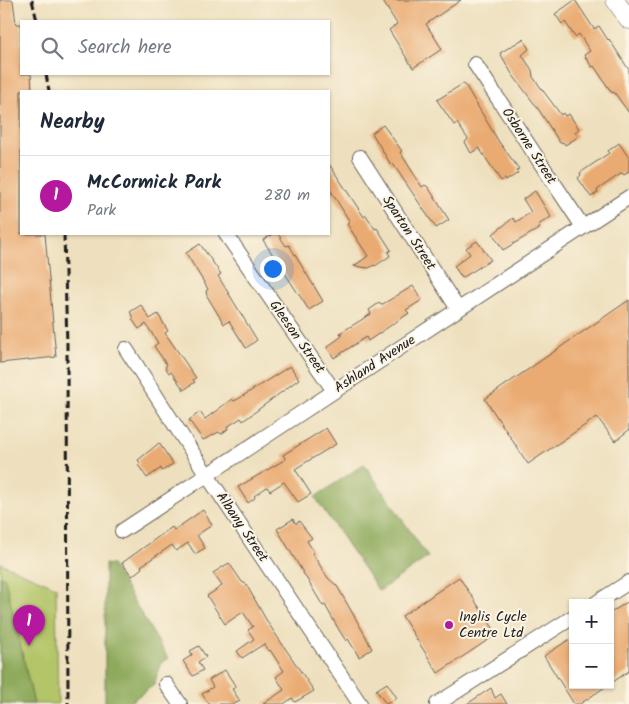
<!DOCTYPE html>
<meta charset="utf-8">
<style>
:root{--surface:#fff;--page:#f6f6f7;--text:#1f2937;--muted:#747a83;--line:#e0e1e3;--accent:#b5179e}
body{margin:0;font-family:Kalam,sans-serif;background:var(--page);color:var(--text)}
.controls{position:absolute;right:15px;bottom:15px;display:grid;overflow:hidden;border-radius:0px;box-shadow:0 1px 4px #0004}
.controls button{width:45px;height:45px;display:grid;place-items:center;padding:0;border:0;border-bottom:1px solid var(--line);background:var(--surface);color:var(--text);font:25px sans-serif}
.you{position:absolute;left:272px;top:268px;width:18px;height:18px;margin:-12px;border:4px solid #fff;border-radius:50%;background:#1a73e8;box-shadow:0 0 0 8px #1a73e833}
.badge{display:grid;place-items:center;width:32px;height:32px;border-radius:50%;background:var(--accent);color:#fff;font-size:16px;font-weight:700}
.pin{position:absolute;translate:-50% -41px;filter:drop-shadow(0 1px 2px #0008)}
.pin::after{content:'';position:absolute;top:26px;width:18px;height:15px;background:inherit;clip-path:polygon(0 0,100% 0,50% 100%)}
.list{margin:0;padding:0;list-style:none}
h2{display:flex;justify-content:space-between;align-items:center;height:65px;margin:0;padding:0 20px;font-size:21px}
h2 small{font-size:16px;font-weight:400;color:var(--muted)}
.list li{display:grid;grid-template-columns:32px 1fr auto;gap:15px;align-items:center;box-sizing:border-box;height:80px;padding:0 20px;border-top:1px solid var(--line)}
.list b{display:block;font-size:19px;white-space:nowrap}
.list p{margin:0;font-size:16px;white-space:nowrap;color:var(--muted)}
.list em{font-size:16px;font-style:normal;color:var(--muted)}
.icon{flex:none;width:28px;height:28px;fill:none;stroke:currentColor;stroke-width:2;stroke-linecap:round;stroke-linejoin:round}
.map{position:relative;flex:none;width:629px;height:704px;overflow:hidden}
.search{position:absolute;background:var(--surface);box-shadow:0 1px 4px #0004;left:20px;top:20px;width:310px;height:55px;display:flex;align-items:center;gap:12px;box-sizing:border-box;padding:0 18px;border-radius:0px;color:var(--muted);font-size:19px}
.panel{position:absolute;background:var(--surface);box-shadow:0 1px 4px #0004;left:20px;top:90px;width:310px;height:145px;border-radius:0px}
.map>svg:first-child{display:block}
.green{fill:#b3c568;stroke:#687042}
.forest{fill:#8eaa5c;stroke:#55633c}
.building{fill:#eaab72}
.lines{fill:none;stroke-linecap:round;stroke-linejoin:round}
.minor-casing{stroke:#666155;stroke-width:16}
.major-casing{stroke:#666155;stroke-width:19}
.minor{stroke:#fff;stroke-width:14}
.major{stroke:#fff;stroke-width:18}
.rail{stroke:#1c1c1c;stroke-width:3;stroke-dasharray:8 4;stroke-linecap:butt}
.poi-dot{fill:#b5179e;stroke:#fcf5e5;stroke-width:2}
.labels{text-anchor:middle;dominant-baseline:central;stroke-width:4;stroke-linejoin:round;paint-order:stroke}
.street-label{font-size:14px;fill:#1c1c1c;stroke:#fcf5e5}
.poi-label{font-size:14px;fill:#1c1c1c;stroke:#fcf5e5;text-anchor:start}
</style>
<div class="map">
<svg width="629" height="704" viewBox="0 0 629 704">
<rect width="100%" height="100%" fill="#fcf5e5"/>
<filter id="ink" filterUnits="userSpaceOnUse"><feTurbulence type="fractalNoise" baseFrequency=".02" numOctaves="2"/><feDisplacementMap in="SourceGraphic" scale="10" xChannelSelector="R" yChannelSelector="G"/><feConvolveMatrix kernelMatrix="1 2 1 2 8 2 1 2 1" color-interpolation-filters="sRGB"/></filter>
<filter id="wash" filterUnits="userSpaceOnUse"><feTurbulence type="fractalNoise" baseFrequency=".0096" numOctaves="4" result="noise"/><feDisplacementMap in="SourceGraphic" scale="20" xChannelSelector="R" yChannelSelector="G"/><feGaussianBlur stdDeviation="1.12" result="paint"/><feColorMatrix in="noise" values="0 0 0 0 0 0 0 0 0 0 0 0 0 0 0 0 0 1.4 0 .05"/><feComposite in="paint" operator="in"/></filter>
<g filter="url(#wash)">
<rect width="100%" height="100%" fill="#eee0be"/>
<!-- green -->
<path class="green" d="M0,563l56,24 2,117h-58z"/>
<!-- forest -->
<path class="forest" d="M364,464l64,93 -49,34 -64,-94z
M105,564l7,1 56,93 -7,5 -7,22 -27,19h-22z
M0,576l5,2 29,126h-34z"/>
<g id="blocks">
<!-- building -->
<path class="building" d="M0,0h13l3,24h5v50h10l1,17h-11v143h24l11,123 -56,6z
M382,0h79l-35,24 16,25 -29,19 -24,-38 8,-6z
M575,0l19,29 5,-3 9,14 1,-1 20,31v43l-15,-21 -2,1 -18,-27 -2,1 -8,-12 6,-4 -11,-17 -4,3 -10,-15 -3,2 -7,-10z
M523,39l6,10 -7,6 10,15 1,7 28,38 2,-2 2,3 4,-2 10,15 -4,3 3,5 -13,8 -2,-3 -3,1 -21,-33 -27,-36 -12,-21z
M464,83l35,59 20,27 -3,2 2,2 -12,8 -1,-2 -4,2 -22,-33 -8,5 -6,-11 3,-3 -11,-16 -3,2 -17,-25z
M383,125l19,26 -2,1 22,35 3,-2 3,2 21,33 -13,8 -43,-64 -2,1 -19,-32z
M619,143l10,15v14l-5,3 -2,-2 -25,17 1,2 -7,5 -13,-19 3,-3 -1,-2 29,-20 -1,-2z
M329,164l35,53 2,-2 9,14 2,-1 14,22 -3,2 2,4 -15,10 -1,-1 -5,3 -15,-2 14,-10 -21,-32 3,-2 -21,-34z
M535,191l16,26 -13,8 2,3 -37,22 -10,-16 20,-16 3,4 15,-10 -8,-13z
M273,234h5l8,12 3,-1 34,56 -14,9 -46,-70z
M477,241l14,19 -29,18 -8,-12 16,-12 -4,-6z
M200,244l21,30 -3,2 39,64 -11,8 -17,-27 -5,3 -17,-28 -1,-5 2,-2 -22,-36z
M413,286l9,14 -16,10 3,3 -41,28 -2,-4 -32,21 -7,-11 15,-11 -2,-3 31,-19 -2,-4 10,-7 2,2z
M629,300v130l-14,11 -18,-24 -69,47 -43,-65z
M141,305l9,14 8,-5 10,17 -3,2 31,45 -3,2 2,2 -11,8 -13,-18 -2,1 -4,-6 2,-2 -13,-19 4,-3 -12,-19 -7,5 -7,-10 2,-1 -4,-6z
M290,366l9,13 -56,42 -2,-3 -14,9 1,2 -7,5 -2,-2 -16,8 -14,-20 11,-8 5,7 27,-20 2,2 4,-2z
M326,428l10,16 -41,25 16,25 -13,8 -14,-20 -14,9 -3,-4 -13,9 1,2 -7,5 -10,-16 48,-28 -3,-4z
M159,443l14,21 -11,7 -1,-3 -14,10 -9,-13 2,-2 -2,-3z
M203,510l9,15 -15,10 8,13 -10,6 -7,-11 -12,8 -4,-6 -31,21 1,2 -10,8 -10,-13 50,-36 2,3z
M293,519l3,5 3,-3 13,17 -5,3 7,11 -2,1 16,25 9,8 28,49 7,14 -13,8 -11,-18 -2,2 -7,-11 -14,-25 -2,1 -46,-77z
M229,563l13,19 4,2 22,39 46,68 -19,11 -3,-4 -8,6h-21l21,-14 -8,-13 8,-6 -14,-21 -2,1 -4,-7 -22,14 -5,-7 17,-12 -6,-9 5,-3 -10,-15 -18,12 -18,-28 15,-10 -9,-13z
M459,577l38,57 -59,39 -36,-57z
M629,601v70l-19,13v-71z
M573,637v48h35l-28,19h-6l-30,-48z
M199,646l7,11 -8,5 5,8 -10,6 -10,-15 9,-6 -2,-4z
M225,670l11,17 -4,2 8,12 -6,3h-25l-7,-10 11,-7 -4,-7z
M387,683l10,15 -11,6 -10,-14z
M491,688l4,10 6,-4 6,10h-40z"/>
</g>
</g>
<g filter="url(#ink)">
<use href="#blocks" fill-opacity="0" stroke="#666155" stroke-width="1"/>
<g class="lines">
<defs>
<path id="minor" d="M475,64l108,163
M360,157l98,152
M226,234l108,157
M126,349l81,126 153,229
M122,531l507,-334
M596,603l33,-21
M166,684l14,20
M437,704l136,-87"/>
<path id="major" d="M615,0l14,20"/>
</defs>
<!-- minor casing -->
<use href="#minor" class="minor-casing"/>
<!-- major casing -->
<use href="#major" class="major-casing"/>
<!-- minor -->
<use href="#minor" class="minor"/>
<!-- major -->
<use href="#major" class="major"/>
<!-- rail -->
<path class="rail" d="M32,0l5,21
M46,74l3,17
M64,234l3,111 1,359"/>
</g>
</g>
<!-- markers -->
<circle class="poi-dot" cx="449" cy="625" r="5"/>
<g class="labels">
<!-- street labels -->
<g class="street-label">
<text transform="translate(529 146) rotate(57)">Osborne Street</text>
<text transform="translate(409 233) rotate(57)">Sparton Street</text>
<text transform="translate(297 337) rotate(55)">Gleeson Street</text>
<text transform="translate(375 364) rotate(-33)">Ashland Avenue</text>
<text transform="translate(242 527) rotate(56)">Albany Street</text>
</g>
<!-- poi labels -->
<g class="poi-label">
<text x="459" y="617">Inglis Cycle<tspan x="459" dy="16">Centre Ltd</tspan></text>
</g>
</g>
</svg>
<div class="controls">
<button>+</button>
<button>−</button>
</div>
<div class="you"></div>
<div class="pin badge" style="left:29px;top:646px">1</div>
<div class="search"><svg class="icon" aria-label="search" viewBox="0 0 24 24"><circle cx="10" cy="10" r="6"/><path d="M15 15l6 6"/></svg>Search here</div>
<section class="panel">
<h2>Nearby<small></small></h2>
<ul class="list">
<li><span class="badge">1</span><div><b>McCormick Park</b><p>Park</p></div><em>280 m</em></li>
</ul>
</section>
</div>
